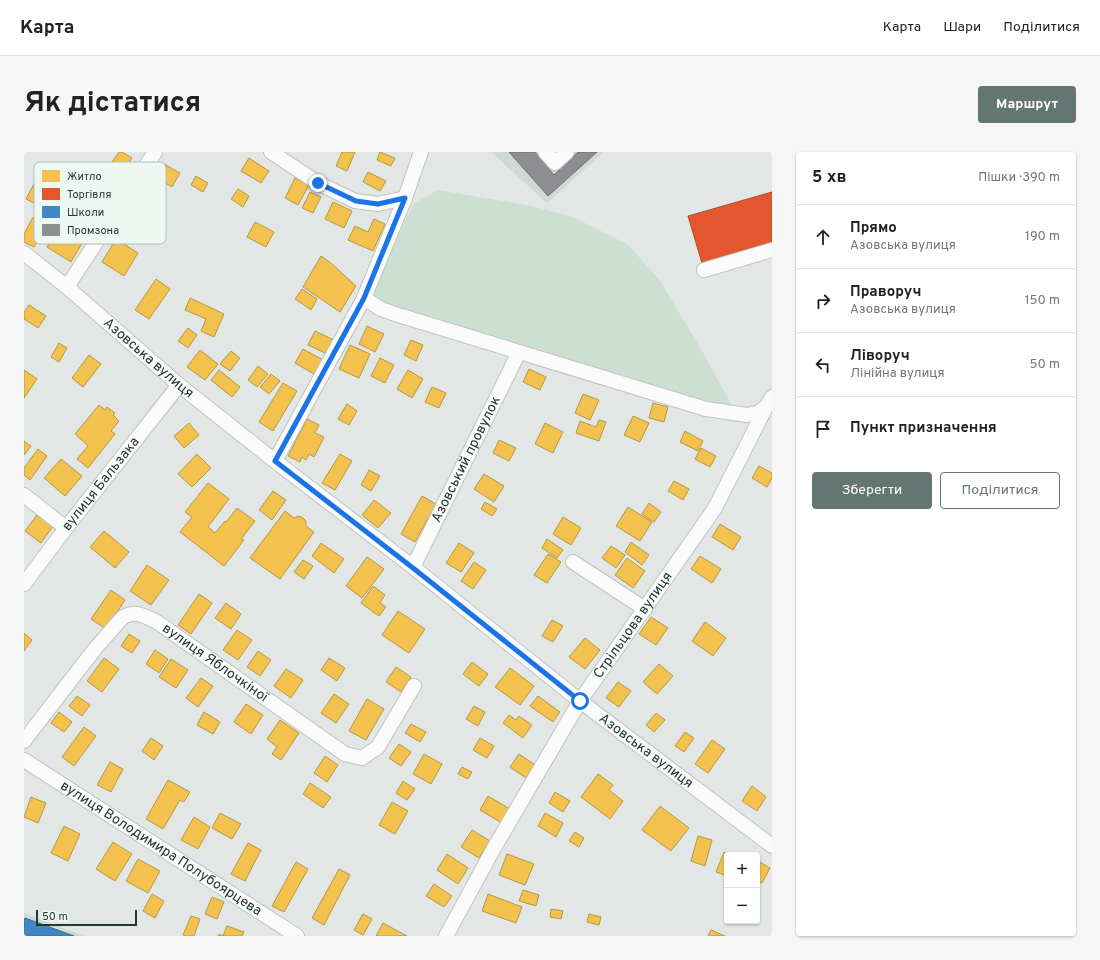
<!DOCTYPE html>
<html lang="uk">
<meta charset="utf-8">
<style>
:root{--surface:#fff;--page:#f6f6f6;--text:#222;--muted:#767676;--line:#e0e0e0;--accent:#647671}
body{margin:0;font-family:Overpass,sans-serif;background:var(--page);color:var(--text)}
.controls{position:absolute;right:12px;bottom:12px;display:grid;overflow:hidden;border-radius:4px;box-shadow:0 1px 3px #0004}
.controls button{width:36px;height:36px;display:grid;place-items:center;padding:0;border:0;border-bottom:1px solid var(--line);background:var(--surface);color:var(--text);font:20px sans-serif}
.scale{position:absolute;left:12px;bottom:10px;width:101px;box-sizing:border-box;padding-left:4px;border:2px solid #203932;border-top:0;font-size:11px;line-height:14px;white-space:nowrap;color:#203932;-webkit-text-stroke:3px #eff7f3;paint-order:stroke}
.stop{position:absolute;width:12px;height:12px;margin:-9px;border:3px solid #1a73e8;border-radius:50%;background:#fff}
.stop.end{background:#1a73e8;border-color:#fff;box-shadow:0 1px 4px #0008}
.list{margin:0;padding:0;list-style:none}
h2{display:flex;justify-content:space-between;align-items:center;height:52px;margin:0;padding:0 16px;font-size:17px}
h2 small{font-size:13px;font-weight:400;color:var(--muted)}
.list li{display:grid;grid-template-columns:26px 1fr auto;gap:12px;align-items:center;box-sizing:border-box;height:64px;padding:0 16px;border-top:1px solid var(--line)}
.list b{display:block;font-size:15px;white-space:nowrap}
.list p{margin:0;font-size:13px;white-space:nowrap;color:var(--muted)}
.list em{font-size:13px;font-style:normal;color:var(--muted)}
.actions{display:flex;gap:8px;padding:12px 16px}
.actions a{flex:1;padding:9px 0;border:1px solid var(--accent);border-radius:4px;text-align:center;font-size:14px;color:var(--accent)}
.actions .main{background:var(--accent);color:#fff}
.icon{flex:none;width:22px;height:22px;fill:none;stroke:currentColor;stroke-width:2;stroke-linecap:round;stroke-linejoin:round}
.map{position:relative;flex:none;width:748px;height:784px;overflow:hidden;border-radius:4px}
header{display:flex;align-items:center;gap:24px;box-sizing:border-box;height:56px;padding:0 20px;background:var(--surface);border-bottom:1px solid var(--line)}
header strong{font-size:19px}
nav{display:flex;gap:22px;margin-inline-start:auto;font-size:14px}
.intro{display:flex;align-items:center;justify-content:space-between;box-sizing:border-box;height:96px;padding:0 24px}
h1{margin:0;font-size:28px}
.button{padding:10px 18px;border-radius:4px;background:var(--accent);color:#fff;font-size:14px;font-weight:700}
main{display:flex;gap:24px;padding:0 24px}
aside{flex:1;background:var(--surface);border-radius:4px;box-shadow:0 1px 3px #0004}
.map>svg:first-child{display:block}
.built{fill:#cfd8d5}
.green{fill:#cbe0d1}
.homes{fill:#f2c14e;stroke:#b39846}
.shops{fill:#e4572e;stroke:#a94e2f}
.schools{fill:#3f88c5;stroke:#367099}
.industry{fill:#8d8d92;stroke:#6c7475}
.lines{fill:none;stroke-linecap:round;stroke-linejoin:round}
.minor-casing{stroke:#bfc4c2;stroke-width:16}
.minor{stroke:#fbfbfb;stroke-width:14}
.route{stroke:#1a73e8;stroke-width:5}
.labels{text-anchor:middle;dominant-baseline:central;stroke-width:4;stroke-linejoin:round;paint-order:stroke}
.street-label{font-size:14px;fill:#203932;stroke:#eff7f3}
.key{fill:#eff7f3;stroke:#b1beb9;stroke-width:1}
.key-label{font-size:11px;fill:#203932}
</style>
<header>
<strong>Карта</strong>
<nav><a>Карта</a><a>Шари</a><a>Поділитися</a></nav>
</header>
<div class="intro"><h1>Як дістатися</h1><a class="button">Маршрут</a></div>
<main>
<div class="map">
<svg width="748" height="784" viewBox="0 0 748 784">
<rect width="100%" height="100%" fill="#e2e7e5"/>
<!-- built -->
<path class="built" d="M467,0h113l-57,51z
M0,761l60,23h-60z"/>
<!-- green -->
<path class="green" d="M414,38l94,16 41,11 54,27 32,35 45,75 31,58 -219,-63 -134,-47 -12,-10 44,-89z"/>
<!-- homes -->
<path class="homes" d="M95,0h3l10,6 -10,15 -12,-8z
M318,0h13l-8,19 -11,-5z
M356,0l15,6 -4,8 -14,-6z
M225,6l20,13 -8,12 -20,-12z
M140,12l16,9 -8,14 -16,-10z
M16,20l25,13 -13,27 -26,-13z
M344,20l18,9 -6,10 -17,-9z
M172,24l12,7 -5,9 -12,-7z
M271,26l14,7 -11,20 -13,-7z
M214,37l11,7 -6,11 -12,-8z
M286,40l11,5 -8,16 -11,-5z
M309,50l19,9 -8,17 -19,-9z
M9,65l14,8 -13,22 -10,-5v-8z
M350,67l11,5 -12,27 -25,-11 7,-14 13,6z
M231,70l19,10 -8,15 -19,-10z
M35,74l25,14 -13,22 -24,-15z
M92,87l22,14 -14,23 -22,-14z
M297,104l11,8 24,22 -16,26 -37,-25z
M132,127l14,10 -21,30 -14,-9z
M278,137l15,10 -6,11 -16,-11z
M166,146l34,16 -10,23 -13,-6 5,-12 -21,-9z
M5,153l17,11 -8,12 -14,-9v-7z
M343,174l17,8 -9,18 -16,-8z
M164,176l9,7 -9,13 -10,-7z
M291,179l21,10 -7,14 -21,-10z
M387,188l12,5 -7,16 -12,-6z
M35,191l8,5 -8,14 -8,-5z
M326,193l20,9 -11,24 -20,-9z
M279,197l20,11 -9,14 -19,-11z
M176,198l18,14 -13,16 -18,-13z
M207,199l9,7 -10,13 -10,-7z
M65,203l12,9 -18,23 -11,-9z
M356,206l14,7 -9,18 -14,-7z
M234,214l10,8 -11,13 -9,-7z
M505,217l17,8 -6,13 -17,-8z
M0,218l13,9 -13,19z
M195,218l21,17 -8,10 -21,-17z
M384,218l15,9 -11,19 -15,-9z
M247,222l9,7 -11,13 -9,-7z
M259,231l14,8 -24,40 -14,-9z
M408,235l14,6 -7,15 -14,-6z
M559,242l16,6 -9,20 -15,-7z
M629,251l15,4 -4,15 -15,-4z
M323,252l10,7 -8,14 -11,-6z
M75,253l6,5 2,-3 8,6 -2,2 6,6 -8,10 4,3 -27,34 -11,-9 11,-13 -13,-12z
M609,264l16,7 -9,19 -16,-7z
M283,267l12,6 -4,8 9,4 -10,20 -5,-3 -3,6 -4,-3 -2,5 -12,-6z
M575,268l7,2 -7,19 -23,-8 4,-12 16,6z
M165,271l10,12 -15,13 -10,-12z
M521,271l18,9 -10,21 -18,-9z
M661,279l18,10 -5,10 -18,-9z
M475,288l17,8 -7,13 -16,-8z
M0,289l7,5 -7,9z
M677,296l15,8 -6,11 -15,-8z
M14,297l9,7 -17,24 -6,-5v-7z
M173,302l14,14 -19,19 -14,-13z
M316,302l12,7 -17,29 -13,-7z
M37,307l21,17 -17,20 -21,-18z
M735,314l13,7v5l-5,9 -15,-9z
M345,318l11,6 -9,15 -10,-6z
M460,322l20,12 -10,16 -20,-13z
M650,329l15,8 -6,11 -15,-9z
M184,331l21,16 -21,28 7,6 10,-12 1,1 11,-14 18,13 -14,18 3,1 -20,26 -44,-34 12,-15 -7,-5z
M249,339l13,9 -14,20 -13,-10z
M398,344l14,8 -21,38 -14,-8z
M350,348l17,13 -13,15 -16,-13z
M461,350l12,7 -5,7 -11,-7z
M625,351l12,9 -7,10 -12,-8z
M604,355l24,15 -12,19 -24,-15z
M261,359l9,7 5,-2 4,2 3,3v5l8,6 -34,47 -30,-21z
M13,363l16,11 -12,17 -16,-12z
M539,365l18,11 -10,17 -18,-11z
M696,372l21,13 -8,13 -21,-13z
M80,379l25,21 -14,16 -25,-21z
M523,387l16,11 -6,8 -15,-10z
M607,390l18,13 -7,10 -17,-13z
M297,391l23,16 -10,14 -22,-17z
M435,391l15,10 -13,19 -15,-9z
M587,394l14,9 -9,13 -14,-10z
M524,402l13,8 -14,21 -13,-8z
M676,404l21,13 -9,14 -21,-14z
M343,405l17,12 -22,29 -16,-12z
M603,406l18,13 -12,17 -18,-13z
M279,408l10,6 -9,13 -10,-7z
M450,410l12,8 -13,19 -12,-8z
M123,413l22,15 -18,25 -21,-14z
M349,434l12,9 -5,8 6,4 -7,9 -18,-13z
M87,438l14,10 -19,29 -15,-10z
M175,442l13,9 -21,31 -13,-9z
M202,451l15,11 -10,15 -16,-11z
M374,459l27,18 -16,24 -27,-18z
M627,465l17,11 -12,17 -17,-11z
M528,468l11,6 -10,16 -11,-6z
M681,470l21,16 -13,18 -21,-15z
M213,478l15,10 -14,20 -15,-10z
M0,481l8,7 -8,11z
M105,482l11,7 -8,12 -11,-7z
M561,486l15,12 -15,19 -16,-12z
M131,498l13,9 -9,14 -13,-9z
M234,499l13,9 -11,16 -13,-9z
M80,506l15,11 -17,23 -15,-11z
M305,506l16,10 -8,13 -16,-11z
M147,507l17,11 -12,18 -17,-11z
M448,510l16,12 -9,12 -16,-12z
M635,512l14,12 -16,18 -14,-12z
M372,515l15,10 -10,15 -15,-10z
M486,516l24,18 -14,19 -25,-18z
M262,517l17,11 -12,18 -17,-12z
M177,526l12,8 -15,21 -12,-9z
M594,530l13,9 -12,16 -13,-9z
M310,542l15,10 -13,19 -15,-10z
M53,544l13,9 -8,11 -13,-10z
M514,544l22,16 -7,10 -23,-16z
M343,547l17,10 -18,31 -17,-9z
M222,552l17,11 -12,19 -17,-12z
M450,554l11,6 -7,14 -12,-7z
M35,560l13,10 -8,10 -13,-9z
M180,560l16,10 -7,12 -16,-9z
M632,561l9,7 -11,12 -8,-7z
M485,563l7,5 3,-4 13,9 -9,13 -20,-15z
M256,568l19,13 -18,27 -9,-6 5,-7 -10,-8z
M387,572l15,8 -6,10 -15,-9z
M60,575l12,9 -22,30 -12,-9z
M661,580l9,6 -10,14 -9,-6z
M127,586l12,8 -9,14 -12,-9z
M456,586l14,8 -7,12 -14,-8z
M688,588l13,9 -17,24 -13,-9z
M375,592l12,8 -10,14 -12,-8z
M400,602l18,10 -11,20 -18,-10z
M495,602l16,11 -9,13 -16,-11z
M301,604l13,9 -11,17 -13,-9z
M86,610l13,7 -12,23 -14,-7z
M438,615l10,5 -4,7 -10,-5z
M574,622l15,11 -4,5 14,11 -13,18 -29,-22z
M144,628l22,12 -6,10 -4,-2 -17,29 -17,-10z
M379,629l12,8 -8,11 -11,-7z
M286,631l21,14 -8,11 -20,-14z
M728,634l14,11 -9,14 -15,-10z
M531,640l15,9 -7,11 -14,-9z
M464,644l22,13 -8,14 -22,-13z
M7,645l15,6 -8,20 -14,-6z
M368,650l16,9 -13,23 -16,-9z
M636,654l29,22 -18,23 -29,-21z
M196,661l21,11 -9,15 -20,-11z
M521,661l18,10 -7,14 -18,-11z
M170,665l16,10 -12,22 -17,-9z
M40,674l16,8 -12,27 -17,-8z
M448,678l18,11 -11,17 -18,-11z
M551,680l9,6 -5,9 -10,-6z
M674,684l14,4 -7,26 -14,-5z
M89,690l19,12 -17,27 -19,-12z
M224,691l13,7 -16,31 -14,-7z
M700,700l7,3h-4v21l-11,-4z
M423,702l21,14 -10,16 -21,-14z
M483,702l27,10 -9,21 -26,-10z
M114,707l22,12 -12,22 -22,-12z
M734,709l12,7 -8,15 -5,-2v-18z
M272,710l12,7 -24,43 -12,-6z
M315,717l11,6 -26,50 -12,-7z
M410,732l18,12 -8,11 -18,-11z
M499,738l16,5 -3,11 -17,-5z
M128,742l12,7 -9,17 -12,-7z
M464,742l34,13 -6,16 -34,-12z
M188,745l12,5 -7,17 -12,-5z
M527,757l12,2 -2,8 -11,-2z
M339,762l9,5 -9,16 -9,-5z
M565,762l12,3 -2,8 -12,-3z
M167,764l9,3 -6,17h-9l-2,-1z
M359,771l24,13h-31z
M203,774l17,6 -2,4h-24l1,-2 4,2z
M687,778l14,6h-17z"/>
<!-- shops -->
<path class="shops" d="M748,40v50l-70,21 -14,-47z"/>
<!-- schools -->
<path class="schools" d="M1,766l49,18h-50v-15z"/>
<!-- industry -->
<path class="industry" d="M485,0h26l19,23 24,-23h19l-49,44z"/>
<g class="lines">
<defs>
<g id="minor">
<path d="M247,0l47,31 37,18 23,3 27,-6"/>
<path d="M521,0l10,11 12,-11"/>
<path id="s1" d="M0,101l43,34 112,98 96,76 138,106 167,134 192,145"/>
<path d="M680,118l68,-20"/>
<path d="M43,135l88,-135"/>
<path d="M340,146l17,11 14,5 311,95 41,6 10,-2 9,-6"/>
<path d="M251,309l89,-163 41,-100 16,-46"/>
<path d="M0,343l42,33"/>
<path d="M549,410l72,47"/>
<path id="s2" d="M389,415l106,-215"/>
<path id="s3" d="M0,432l42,-56 113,-143"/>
<path id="s4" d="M0,589l70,-91 29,-33c14,-7 21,-1 34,5l188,132 17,4 16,-11 36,-61"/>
<path id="s5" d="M0,608l273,176"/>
<path id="s6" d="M422,784l48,-88 86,-147 135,-193 51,-101 6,-10"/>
</g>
</defs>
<!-- minor casing -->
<use href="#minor" class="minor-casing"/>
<!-- minor -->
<use href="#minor" class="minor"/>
</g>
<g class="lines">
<!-- route -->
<path class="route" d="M294,31l38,18 22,3 27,-6 -41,100 -89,163 138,107 167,133"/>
</g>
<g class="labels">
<!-- street labels -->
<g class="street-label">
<text stroke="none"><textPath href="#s1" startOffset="163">Азовська вулиця</textPath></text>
<text stroke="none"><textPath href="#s2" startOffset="120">Азовський провулок</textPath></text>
<text stroke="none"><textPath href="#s3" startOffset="126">вулиця Бальзака</textPath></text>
<text stroke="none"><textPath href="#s6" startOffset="363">Стрільцова вулиця</textPath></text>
<text stroke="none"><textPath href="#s4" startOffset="266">вулиця Яблочкіної</textPath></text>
<text stroke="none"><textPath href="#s1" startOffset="797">Азовська вулиця</textPath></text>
<text stroke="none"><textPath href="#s5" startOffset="163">вулиця Володимира Полубоярцева</textPath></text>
</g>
</g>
<!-- legend -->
<rect x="10" y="10" width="132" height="82" rx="6" class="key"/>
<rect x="18" y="18" width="18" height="12" fill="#f2c14e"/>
<rect x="18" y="36" width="18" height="12" fill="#e4572e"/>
<rect x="18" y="54" width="18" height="12" fill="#3f88c5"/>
<rect x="18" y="72" width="18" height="12" fill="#8d8d92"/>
<g class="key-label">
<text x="43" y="28">Житло</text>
<text x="43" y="46">Торгівля</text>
<text x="43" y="64">Школи</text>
<text x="43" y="82">Промзона</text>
</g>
</svg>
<div class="controls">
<button>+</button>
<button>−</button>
</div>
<div class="scale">50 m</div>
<div class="stop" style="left:556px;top:549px"></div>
<div class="stop end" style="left:294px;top:31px"></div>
</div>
<aside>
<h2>5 хв<small>Пішки · 390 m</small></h2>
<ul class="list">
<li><svg class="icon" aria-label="ahead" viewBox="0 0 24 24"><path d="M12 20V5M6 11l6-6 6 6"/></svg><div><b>Прямо</b><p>Азовська вулиця</p></div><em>190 m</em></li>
<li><svg class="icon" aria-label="right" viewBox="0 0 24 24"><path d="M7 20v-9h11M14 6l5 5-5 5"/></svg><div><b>Праворуч</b><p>Азовська вулиця</p></div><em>150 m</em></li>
<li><svg class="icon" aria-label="left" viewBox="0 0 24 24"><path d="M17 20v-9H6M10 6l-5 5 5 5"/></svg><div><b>Ліворуч</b><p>Лінійна вулиця</p></div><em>50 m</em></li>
<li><svg class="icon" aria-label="arrive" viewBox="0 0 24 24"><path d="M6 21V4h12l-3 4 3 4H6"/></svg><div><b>Пункт призначення</b></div></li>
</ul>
<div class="actions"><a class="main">Зберегти</a><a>Поділитися</a></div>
</aside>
</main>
